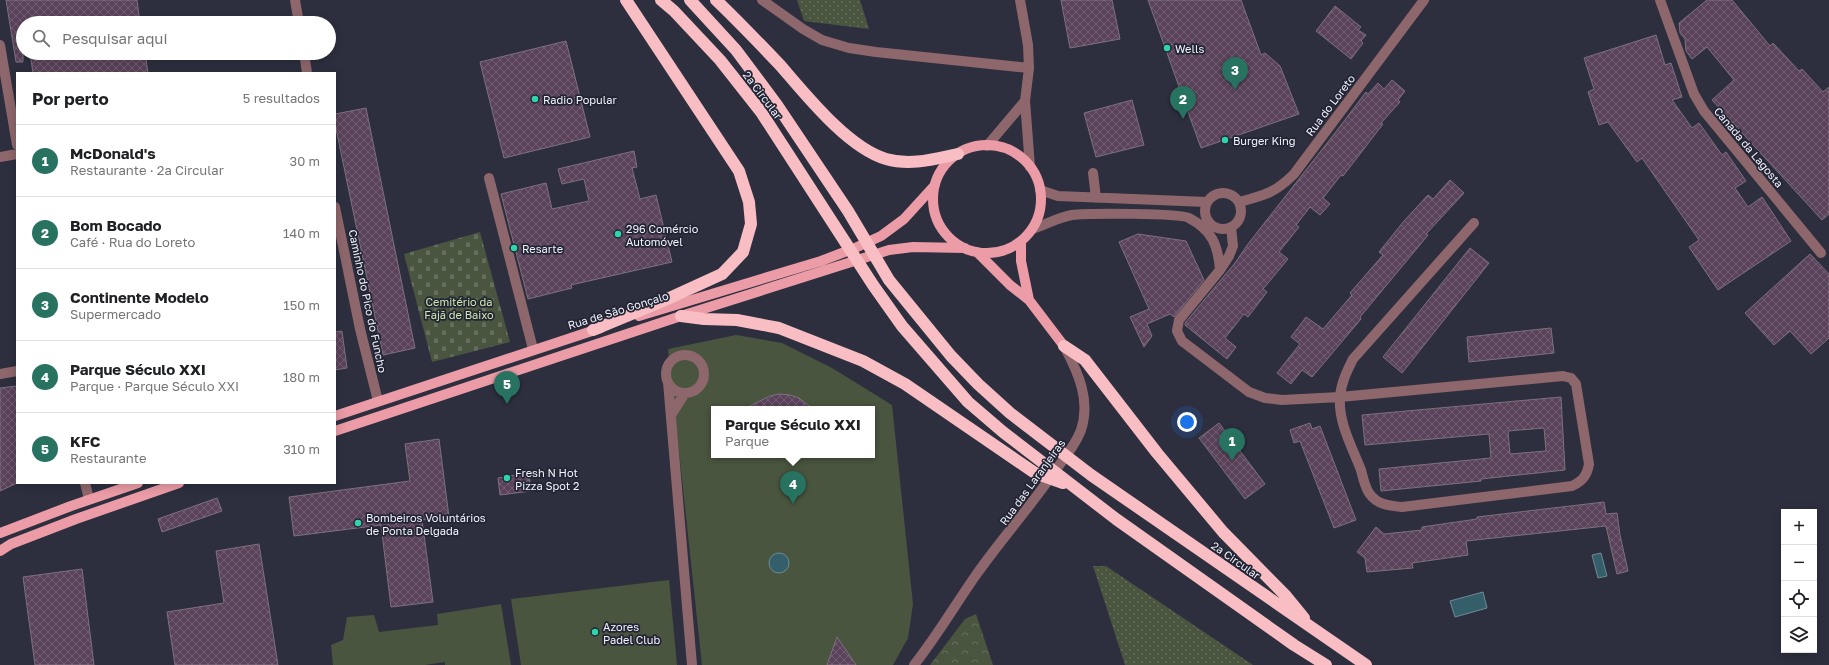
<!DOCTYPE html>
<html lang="pt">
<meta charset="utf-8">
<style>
:root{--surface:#fff;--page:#f2f2f2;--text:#202124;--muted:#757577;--line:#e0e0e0;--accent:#277260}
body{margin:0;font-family:"Golos Text",sans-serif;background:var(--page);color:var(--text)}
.controls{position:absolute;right:12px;bottom:12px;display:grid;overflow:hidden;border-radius:0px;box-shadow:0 2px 10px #0003}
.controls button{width:36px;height:36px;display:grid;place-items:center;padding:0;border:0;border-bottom:1px solid var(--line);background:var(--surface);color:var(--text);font:20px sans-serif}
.you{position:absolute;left:1187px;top:422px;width:14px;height:14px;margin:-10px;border:3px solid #fff;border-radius:50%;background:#1a73e8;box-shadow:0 0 0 6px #1a73e833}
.badge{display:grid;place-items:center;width:26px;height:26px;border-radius:50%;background:var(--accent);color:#fff;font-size:13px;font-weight:700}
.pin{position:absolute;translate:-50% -33px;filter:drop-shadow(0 1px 2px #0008)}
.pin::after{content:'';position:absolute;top:21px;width:14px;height:12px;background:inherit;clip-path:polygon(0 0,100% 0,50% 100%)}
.popup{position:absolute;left:711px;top:406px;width:164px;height:52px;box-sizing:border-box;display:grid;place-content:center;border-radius:0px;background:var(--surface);filter:drop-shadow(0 1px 3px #0005);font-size:13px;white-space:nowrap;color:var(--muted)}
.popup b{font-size:15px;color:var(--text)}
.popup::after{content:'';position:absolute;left:50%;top:100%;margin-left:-8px;border:8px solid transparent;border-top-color:var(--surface)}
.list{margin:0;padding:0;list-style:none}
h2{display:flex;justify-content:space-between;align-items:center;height:52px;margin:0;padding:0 16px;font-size:17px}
h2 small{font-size:13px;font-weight:400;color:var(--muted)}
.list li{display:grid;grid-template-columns:26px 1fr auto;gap:12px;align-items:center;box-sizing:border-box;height:72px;padding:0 16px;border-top:1px solid var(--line)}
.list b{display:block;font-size:15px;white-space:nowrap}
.list p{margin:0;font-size:13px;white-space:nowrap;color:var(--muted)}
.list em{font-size:13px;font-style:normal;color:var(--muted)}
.icon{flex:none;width:22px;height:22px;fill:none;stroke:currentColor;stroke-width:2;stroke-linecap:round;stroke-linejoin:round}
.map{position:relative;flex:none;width:1829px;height:665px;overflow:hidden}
.search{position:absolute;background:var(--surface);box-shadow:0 2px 10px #0003;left:16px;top:16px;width:320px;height:44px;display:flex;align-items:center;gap:10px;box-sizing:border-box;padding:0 14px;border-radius:22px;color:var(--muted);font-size:15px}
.panel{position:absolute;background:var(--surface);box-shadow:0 2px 10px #0003;left:16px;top:72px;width:320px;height:412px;border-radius:0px}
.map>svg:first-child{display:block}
.grass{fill:url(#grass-dots)}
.forest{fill:url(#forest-crowns)}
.cemetery{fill:url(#cemetery-stones)}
.park{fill:#4a553f;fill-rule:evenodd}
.water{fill:#345f6a;stroke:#6d8b96}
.building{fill:url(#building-cross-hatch);stroke:#7e707e;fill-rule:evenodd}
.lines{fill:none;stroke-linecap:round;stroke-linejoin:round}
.minor{stroke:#8e676c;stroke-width:10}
.major{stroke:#eb9ca6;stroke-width:10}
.highway{stroke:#f8bec4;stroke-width:12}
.poi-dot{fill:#2fd4aa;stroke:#232534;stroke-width:1.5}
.labels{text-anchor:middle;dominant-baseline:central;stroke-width:3.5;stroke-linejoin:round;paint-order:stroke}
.poi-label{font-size:11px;fill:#f1f3fd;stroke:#232534;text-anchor:start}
.street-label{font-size:11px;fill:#f1f3fd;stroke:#232534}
.park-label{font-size:11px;fill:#cce8af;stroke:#232534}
</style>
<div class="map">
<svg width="1829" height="665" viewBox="0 0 1829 665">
<defs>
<pattern id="grass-dots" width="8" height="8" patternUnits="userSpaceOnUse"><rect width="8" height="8" fill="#4a553f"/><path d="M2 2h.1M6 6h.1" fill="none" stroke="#656e5c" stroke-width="1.8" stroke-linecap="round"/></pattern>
<pattern id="forest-crowns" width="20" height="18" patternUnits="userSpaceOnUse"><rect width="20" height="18" fill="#4a553f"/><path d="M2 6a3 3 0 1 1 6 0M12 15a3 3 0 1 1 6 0" fill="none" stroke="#656e5c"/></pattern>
<pattern id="cemetery-stones" width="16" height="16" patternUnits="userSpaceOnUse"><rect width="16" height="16" fill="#4a553f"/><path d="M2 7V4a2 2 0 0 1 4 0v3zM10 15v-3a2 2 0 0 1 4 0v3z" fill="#656e5c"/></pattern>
<pattern id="building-cross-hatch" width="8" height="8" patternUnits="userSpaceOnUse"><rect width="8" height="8" fill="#5a425b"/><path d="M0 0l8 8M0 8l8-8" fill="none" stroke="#725e73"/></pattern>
</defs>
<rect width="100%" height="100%" fill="#2d2f3f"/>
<!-- grass -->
<path class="grass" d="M797,0h63l9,29 -65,-8z
M1093,566h13l147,99h-128z"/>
<!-- forest -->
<path class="forest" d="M976,614l17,51h-63l35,-46z"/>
<!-- cemetery -->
<path class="cemetery" d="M480,232l30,110 -78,20 -28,-108z"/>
<!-- park -->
<path class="park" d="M736,335l46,8 50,25 60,37 21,199 -5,34 -15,27h-191l-34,-316zM714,409h158v46h-158z
M669,580l8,85h-156l-10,-66z
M501,604l10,61h-66v-3l-20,3h-92l-2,-20 12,-5 4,-23 27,-2 5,17 59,-7 -1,-11z"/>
<!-- water -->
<path class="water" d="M1601,553l6,23 -9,2 -6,-23z
M769 563a10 10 0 1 1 20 0a10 10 0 1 1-20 0Z
M1483,592l4,16 -32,9 -5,-16z"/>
<!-- building -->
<path class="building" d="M6,0h131l3,23h-117v39h-7z
M1061,0h51l8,39 -50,9z
M1148,0h93l20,55 4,-2 15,13 19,48 -98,34z
M1707,0h25l38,46 3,-3 26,28 3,-2 21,23 6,-5v127l-7,6 -110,-120 22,-20 -27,-33 -15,12 -6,-8 -1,-12 -5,-6 -1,-10z
M1335,6l26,21 -3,3 8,5 -5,6 2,2 -12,16 -35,-28z
M1656,35l9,30 6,-2 11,34 -10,3 20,28 7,-5 23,32 4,-3 20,29 -11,7 13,19 14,-10 29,44 -73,49 -29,-43 10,-7 -57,-82 -5,4 -29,-40 -9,3 -11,-33 6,-3 -10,-31z
M566,41l24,96 -86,21 -24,-96z
M30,53h115l3,20h-115z
M1392,80l13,11 -7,9 2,2 -19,21 2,1 -40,52 -2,-1 -18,23 7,6 -10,11 -10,-8 -14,18 3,2 -20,25 9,7 -25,30 4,3 -19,25 -4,-3 -19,24 11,9 -9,12 -42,-34v-2l50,-60 13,-19 87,-111 31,-41 2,2 10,-11 6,6z
M1132,100l12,45 -48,12 -12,-44z
M366,108l49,240 -32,7 -48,-231v-10z
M634,151l3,16 -5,1 8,31 16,-4 16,67 -101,23 1,3 -44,11 -27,-105 45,-11 6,26 37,-8 -5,-22 -22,5 -4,-15z
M1450,180l14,13 -38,41 2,1 -14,17 -54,65 1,2 -49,58 -10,-7 -11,14 -14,-11 23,-29 -9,-7 15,-20 17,12 29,-34 -2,-2 33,-38 -4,-3 25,-31 24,-26 5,4z
M1138,234l48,7 18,39 -30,37 -4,-3 -23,10 5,12 -8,11 -14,-30 19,-8 -30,-67z
M1470,248l19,15 -87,110 -19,-16z
M1810,254l19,20v64l-18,16 -21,-23 -16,14 -29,-32z
M1551,328l3,25 -85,9 -2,-25z
M342,331l5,37 -12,2v-38z
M17,386v97l-17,8v-103z
M779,394l11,1 9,3 14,11h-23l-7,-2 -9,2h-30l26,-13z
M1561,397l4,73 -84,9v2l-100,10 -2,-22 112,-11 -2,-24 -124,11 -3,-30zM1544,428l2,23 -36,3 -2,-23z
M1219,423l46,61 -20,15 -46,-61z
M1310,423l2,6 8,-3 36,94 -22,8 -34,-87 -6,2 -4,-13z
M439,439l10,78 -27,3 11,82 -42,5 -10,-82 -87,11 -5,-39 121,-16 -5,-37z
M529,473l2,18 -31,4 -2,-17z
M217,498l5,13 -60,21 -4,-13z
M1604,502l2,12 11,-1 3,22 8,36 -11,3 -11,-48 -140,15 2,14 -56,8 1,5 -46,4 -2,-14 -8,-6 19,-25 8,7 38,-4v-3l55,-8v-2z
M259,544l19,121h-103l-8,-53 57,-9 -8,-52z
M82,569l12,96h-59l-12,-88z
M837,637l19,28h-29z"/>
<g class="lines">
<!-- minor -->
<path class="minor" d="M295,0l4,23
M762,0l41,29 19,11 27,8 27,4 153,16
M1020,0l8,45 1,23 -4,33 5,66
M1660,0l34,94 10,17 117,142
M0,45l17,100
M304,53l3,20
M987,146l38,-45
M0,157l17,-3
M1093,173l3,25
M489,178l44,171
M1040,190l18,6 149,6
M1205 211a18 18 0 1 1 36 0a18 18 0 1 1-36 0Z
M1239,202c26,-7 36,-9 55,-28l130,-174
M335,207l25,122 18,72
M1231,227l2,19 -4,10 -9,14 -41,50 -2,11 5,10 67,51 16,6 17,2 58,-3 223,-21 8,2 5,6 13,80c-2,11 -6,17 -17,22l-170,21c-12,-1 -25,-2 -33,-14 -4,-6 -6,-15 -8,-23 -9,-23 -23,-48 -21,-73 1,-14 7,-26 13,-38l121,-136
M1032,229c13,-4 27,-12 40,-14 14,-2 108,-2 117,3 23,12 29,27 31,52
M666 374a19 19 0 1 1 38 0a19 19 0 1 1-38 0Z
M0,374l17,-3
M668,382l24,283
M671,415l14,-22
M85,483l4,16
M914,665c23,-29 41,-60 62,-90 26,-37 56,-70 81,-107 9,-12 19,-24 24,-38 10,-30 -3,-58 -17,-84"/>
<!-- major -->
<path class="major" d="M933 199a54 54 0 1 1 108 0a54 54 0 1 1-108 0Z
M1021,241v20l8,39
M977,252l33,33 19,15 35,46
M639,316l182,-55 34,-13 26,-12 23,-17 31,-34
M335,416l266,-88
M335,431l346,-115 208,-66 24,-3 52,1
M0,533l71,-27 67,-23
M0,551l11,-7 65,-25 103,-36"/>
<!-- highway -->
<path class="highway" d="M661,0l13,11 46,49 41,52 112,173 29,41 66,76 35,30 113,87 178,126 32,20
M690,0l46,50 41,55 71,106 41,69 62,76 27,28 32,29 81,62 275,190
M716,0c22,21 43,43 64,65 26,30 68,83 106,94 25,7 48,0 72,-5
M681,316l23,3 33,1 42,8 84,33 42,23 130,89 28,10
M593,330l70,-29 59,-27 21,-22 8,-28 -2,-22 -10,-31 -113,-171
M1064,346l21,14 72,93 66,79 63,64 18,22"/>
</g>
<!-- markers -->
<g class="poi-dot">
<circle cx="1167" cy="48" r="4"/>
<circle cx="535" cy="99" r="4"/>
<circle cx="1225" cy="140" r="4"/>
<circle cx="618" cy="234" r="4"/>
<circle cx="514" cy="248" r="4"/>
<circle cx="507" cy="478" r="4"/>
<circle cx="358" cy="523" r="4"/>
<circle cx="595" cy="632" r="4"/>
</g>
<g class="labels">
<!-- poi labels -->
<g class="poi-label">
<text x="1175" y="48">Wells</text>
<text x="543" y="99">Radio Popular</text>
<text x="1233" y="140">Burger King</text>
<text x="626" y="228">296 Comércio<tspan x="626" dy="13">Automóvel</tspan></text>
<text x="522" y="248">Resarte</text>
<text x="515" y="472">Fresh N Hot<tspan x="515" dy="13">Pizza Spot 2</tspan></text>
<text x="366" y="517">Bombeiros Voluntários<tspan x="366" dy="13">de Ponta Delgada</tspan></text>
<text x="603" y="626">Azores<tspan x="603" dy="13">Padel Club</tspan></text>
</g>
<!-- street labels -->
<g class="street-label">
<text transform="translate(763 95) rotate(53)">2ª Circular</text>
<text transform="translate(1330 105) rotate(-53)">Rua do Loreto</text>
<text transform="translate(1749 147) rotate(50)">Canada da Lagosta</text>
<text transform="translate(368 301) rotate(78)">Caminho do Pico do Funcho</text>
<text transform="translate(618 310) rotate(-17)">Rua de São Gonçalo</text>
<text transform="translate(1032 482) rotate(-54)">Rua das Laranjeiras</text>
<text transform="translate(1236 560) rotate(35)">2ª Circular</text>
</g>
<!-- park labels -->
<g class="park-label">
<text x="459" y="301">Cemitério da<tspan x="459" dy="13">Fajã de Baixo</tspan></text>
</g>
</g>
</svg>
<div class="controls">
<button>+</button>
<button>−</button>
<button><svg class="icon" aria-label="locate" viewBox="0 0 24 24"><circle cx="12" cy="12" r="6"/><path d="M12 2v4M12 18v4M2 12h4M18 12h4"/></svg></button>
<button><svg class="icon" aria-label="layers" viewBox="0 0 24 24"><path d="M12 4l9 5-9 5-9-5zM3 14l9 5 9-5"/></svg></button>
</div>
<div class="you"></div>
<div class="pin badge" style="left:1232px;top:461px">1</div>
<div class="pin badge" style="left:1183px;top:119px">2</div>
<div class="pin badge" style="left:1235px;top:90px">3</div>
<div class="pin badge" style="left:793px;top:504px">4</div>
<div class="popup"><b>Parque Século XXI</b>Parque</div>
<div class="pin badge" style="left:507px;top:404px">5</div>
<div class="search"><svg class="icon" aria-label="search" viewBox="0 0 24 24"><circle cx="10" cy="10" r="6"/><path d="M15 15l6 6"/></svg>Pesquisar aqui</div>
<section class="panel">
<h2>Por perto<small>5 resultados</small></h2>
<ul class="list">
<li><span class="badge">1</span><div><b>McDonald's</b><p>Restaurante · 2ª Circular</p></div><em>30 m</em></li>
<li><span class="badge">2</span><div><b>Bom Bocado</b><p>Café · Rua do Loreto</p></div><em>140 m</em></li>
<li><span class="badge">3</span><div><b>Continente Modelo</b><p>Supermercado</p></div><em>150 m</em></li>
<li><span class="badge">4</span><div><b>Parque Século XXI</b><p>Parque · Parque Século XXI</p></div><em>180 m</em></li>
<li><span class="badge">5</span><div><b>KFC</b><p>Restaurante</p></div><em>310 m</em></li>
</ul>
</section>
</div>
